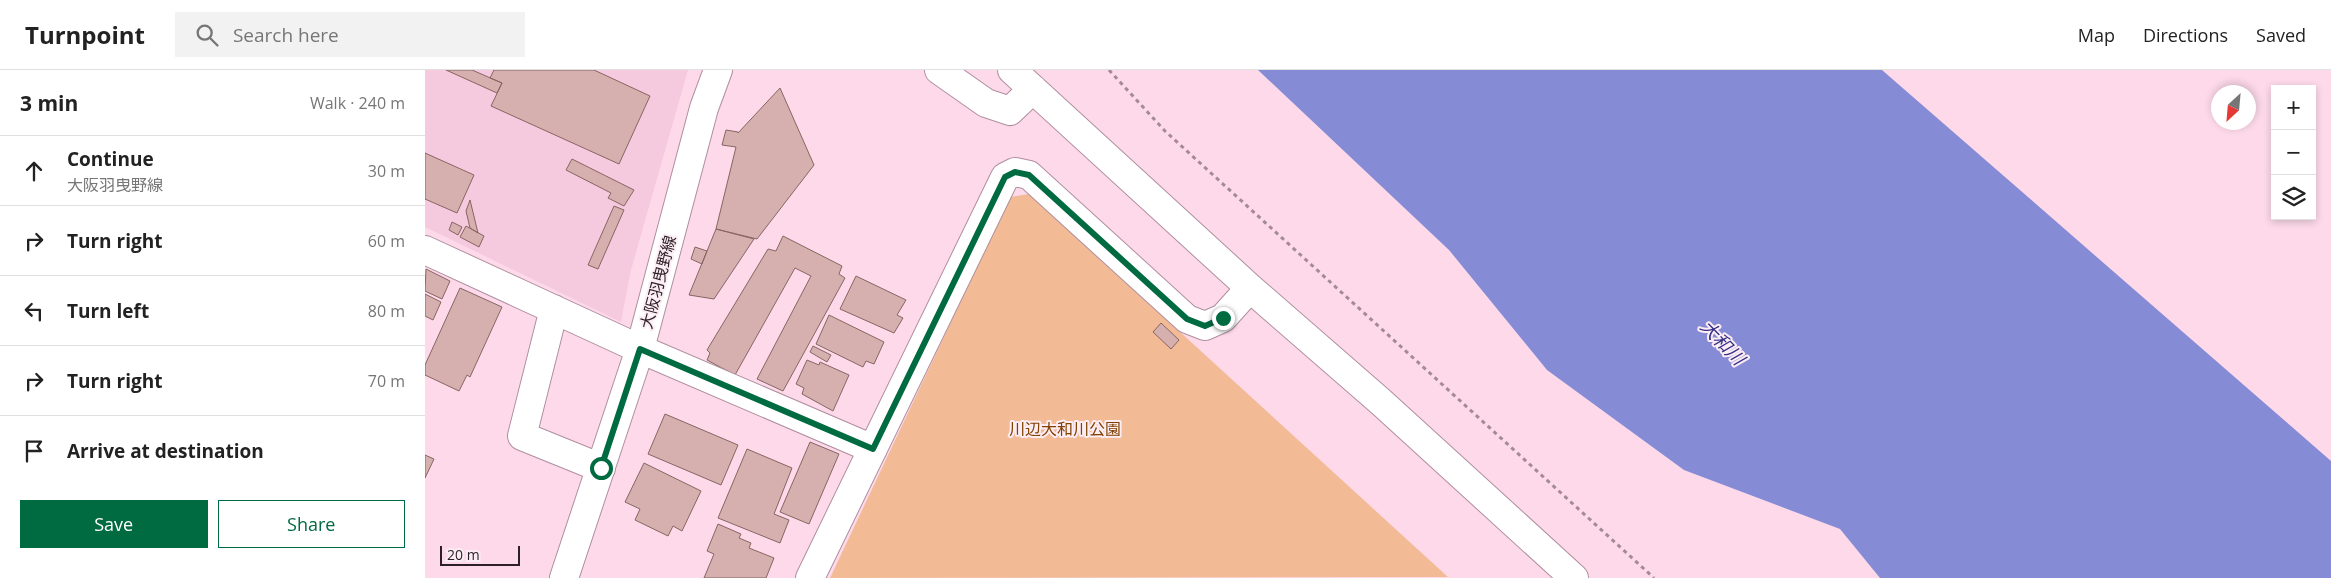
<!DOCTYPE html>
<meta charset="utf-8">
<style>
:root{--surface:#fff;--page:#f2f2f2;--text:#222;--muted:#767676;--line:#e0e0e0;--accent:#006a41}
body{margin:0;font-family:"Open Sans","Noto Sans JP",sans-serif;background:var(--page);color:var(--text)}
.controls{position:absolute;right:15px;top:15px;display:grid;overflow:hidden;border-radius:0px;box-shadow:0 2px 8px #0003}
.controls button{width:45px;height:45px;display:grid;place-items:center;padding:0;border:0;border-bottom:1px solid var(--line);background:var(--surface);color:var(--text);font:25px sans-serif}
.compass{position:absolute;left:1786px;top:15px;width:45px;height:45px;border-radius:50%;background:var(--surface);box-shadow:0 2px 8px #0003;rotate:206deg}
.scale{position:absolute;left:15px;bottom:12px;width:80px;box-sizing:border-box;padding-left:5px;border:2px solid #2c1f26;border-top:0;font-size:14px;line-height:18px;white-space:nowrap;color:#2c1f26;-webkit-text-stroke:4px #fcedf4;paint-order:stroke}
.stop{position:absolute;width:15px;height:15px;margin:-11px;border:4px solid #006a41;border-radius:50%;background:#fff}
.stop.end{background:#006a41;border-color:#fff;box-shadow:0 1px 5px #0008}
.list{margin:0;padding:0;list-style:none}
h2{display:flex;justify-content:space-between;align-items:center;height:65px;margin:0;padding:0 20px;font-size:21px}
h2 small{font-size:16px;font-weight:400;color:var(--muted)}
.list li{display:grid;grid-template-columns:32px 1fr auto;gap:15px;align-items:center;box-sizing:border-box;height:70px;padding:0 20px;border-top:1px solid var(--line)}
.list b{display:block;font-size:19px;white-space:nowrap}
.list p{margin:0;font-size:16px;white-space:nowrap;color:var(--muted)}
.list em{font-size:16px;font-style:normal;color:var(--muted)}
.actions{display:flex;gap:10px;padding:15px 20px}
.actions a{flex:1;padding:11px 0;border:1px solid var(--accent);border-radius:0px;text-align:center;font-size:18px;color:var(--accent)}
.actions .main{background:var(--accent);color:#fff}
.icon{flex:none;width:28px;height:28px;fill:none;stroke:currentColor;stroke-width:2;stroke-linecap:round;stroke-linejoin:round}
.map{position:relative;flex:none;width:1906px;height:508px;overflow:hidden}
header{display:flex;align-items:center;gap:30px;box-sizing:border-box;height:70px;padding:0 25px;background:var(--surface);border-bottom:1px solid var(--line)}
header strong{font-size:24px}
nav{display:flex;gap:28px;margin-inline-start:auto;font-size:18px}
.search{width:350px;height:45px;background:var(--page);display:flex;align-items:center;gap:12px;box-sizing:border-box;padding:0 18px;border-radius:0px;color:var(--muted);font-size:19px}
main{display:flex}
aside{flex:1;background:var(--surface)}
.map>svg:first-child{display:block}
.built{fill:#f5cadf}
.green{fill:#f2bb96}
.water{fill:#858cd5}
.building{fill:#d6b0ae;stroke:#876563}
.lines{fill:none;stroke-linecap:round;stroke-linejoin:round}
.minor-casing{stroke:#af8f9f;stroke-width:30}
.major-casing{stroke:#af8f9f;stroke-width:30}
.path{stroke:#a48a96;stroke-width:3;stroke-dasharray:4 4;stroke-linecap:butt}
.minor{stroke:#fff;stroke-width:28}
.major{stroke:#fff;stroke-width:28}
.route{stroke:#006a41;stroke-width:6}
.labels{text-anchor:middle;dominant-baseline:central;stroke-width:4;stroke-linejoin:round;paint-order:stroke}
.street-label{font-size:16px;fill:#2c1f26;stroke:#fcedf4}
.park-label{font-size:16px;fill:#824100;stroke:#fcedf4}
.water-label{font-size:18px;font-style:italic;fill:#343086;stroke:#fcedf4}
</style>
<header>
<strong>Turnpoint</strong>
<div class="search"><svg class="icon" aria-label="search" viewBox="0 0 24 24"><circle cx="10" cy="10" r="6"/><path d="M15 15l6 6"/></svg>Search here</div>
<nav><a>Map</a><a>Directions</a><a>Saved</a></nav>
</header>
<main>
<aside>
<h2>3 min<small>Walk · 240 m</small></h2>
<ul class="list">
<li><svg class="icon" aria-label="ahead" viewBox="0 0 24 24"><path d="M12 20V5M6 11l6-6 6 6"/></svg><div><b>Continue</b><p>大阪羽曳野線</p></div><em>30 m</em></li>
<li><svg class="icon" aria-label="right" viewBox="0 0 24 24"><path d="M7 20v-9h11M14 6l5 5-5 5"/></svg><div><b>Turn right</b></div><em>60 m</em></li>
<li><svg class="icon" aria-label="left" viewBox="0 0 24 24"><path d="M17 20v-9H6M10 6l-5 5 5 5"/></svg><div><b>Turn left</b></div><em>80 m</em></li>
<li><svg class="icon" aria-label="right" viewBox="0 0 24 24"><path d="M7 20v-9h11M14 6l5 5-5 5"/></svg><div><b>Turn right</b></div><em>70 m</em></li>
<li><svg class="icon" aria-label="arrive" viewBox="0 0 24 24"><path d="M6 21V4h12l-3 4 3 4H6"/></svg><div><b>Arrive at destination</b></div></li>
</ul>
<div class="actions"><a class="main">Save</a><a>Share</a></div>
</aside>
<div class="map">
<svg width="1906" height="508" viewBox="0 0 1906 508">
<rect width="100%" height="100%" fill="#fdd9ea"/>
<!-- built -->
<path class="built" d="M0,0h263l-57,200 -10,52 -196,-95z"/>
<!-- green -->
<path class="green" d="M604,124l419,383 -618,1 180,-381z"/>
<!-- water -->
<path class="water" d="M833,0h624l449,391v117h-451l-40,-49 -156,-59 -137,-100 -98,-120z"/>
<!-- building -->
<path class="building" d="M21,0h26l30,13 -5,10z
M69,0h100l56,26 -31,68 -128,-58 11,-23 -12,-5z
M355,18l34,77 -57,74 -41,-10 20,-82 -14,-2 4,-15 12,2v1z
M0,83l49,22 -17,38 -32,-14z
M147,89l62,31 -10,16 -16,-8 3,-5 -45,-23z
M45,130l8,33 -8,-5 -4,-17z
M189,136l10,4 -26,59 -10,-4z
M27,152l10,5 -4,8 -9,-5z
M41,156l18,10 -5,11 -19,-10z
M291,159l38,10 -40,60 -25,-4z
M358,166l59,30 -3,8 6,4 -62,113 -26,-12 54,-103 -16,-8 -60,107 -28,-15 3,-7 -3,-3 61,-101 8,2z
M270,177l12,4 -5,13 -11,-5z
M1,199l24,12 -8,18 -17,-8z
M431,206l50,24 -9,15 6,3 -9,15 -54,-24z
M35,218l42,19 -32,70 -3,-2 -8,16 -34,-16v-10z
M0,224l16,8 -8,18 -8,-4z
M404,245l55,27 -10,22 -8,-3 -3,6 -47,-23z
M736,253l18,17 -8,9 -18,-17z
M388,276l18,9 -4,7 -17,-10z
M382,290l12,5 1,-3 29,13 -16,36 -31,-17 2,-6 -8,-4z
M240,344l73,31 -17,40 -73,-31z
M385,372l29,12 -30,70 -29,-12z
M322,379l45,19 -18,46 15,6 -9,23 -62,-25z
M0,385l9,4 -9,19z
M219,393l57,28 -19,40 -9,-5 -5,10 -33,-16 5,-11 -15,-7z
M293,454l23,10 -2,4 12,5 -2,5 25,10 -8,20h-62l10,-24 -7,-3z"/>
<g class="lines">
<defs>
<path id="minor" d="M514,0l47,33 24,8 23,-22
M587,0l238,218 131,114 193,176
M0,180l215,99 233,100
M129,239l-32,127 79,32
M385,508l195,-401 10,-5 14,3 158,144 18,7 18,-8 27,-30"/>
<path id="major" d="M139,508l76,-229 64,-241 14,-38"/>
</defs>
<!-- minor casing -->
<use href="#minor" class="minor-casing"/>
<!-- major casing -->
<use href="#major" class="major-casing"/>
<!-- path -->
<path class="path" d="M684,0l56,61 489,447"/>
<!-- minor -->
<use href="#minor" class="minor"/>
<!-- major -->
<use href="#major" class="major"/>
</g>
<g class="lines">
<!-- route -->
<path class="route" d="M176,398l39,-119 233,100 132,-272 10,-5 14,3 158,144 18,7 18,-8"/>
</g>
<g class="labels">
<!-- street labels -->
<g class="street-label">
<text transform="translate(233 212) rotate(-75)">大阪羽曳野線</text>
</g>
<!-- park labels -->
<g class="park-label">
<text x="640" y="359">川辺大和川公園</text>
</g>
<!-- water labels -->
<g class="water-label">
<text transform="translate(1298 272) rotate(46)">大和川</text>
</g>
</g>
</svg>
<div class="controls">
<button>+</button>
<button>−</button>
<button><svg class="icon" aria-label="layers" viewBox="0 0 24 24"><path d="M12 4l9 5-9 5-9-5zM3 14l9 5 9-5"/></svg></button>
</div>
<svg class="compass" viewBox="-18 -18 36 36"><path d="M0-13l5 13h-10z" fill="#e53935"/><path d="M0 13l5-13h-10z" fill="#767676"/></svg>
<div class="scale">20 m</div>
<div class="stop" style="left:176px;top:398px"></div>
<div class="stop end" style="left:798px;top:248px"></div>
</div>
</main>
